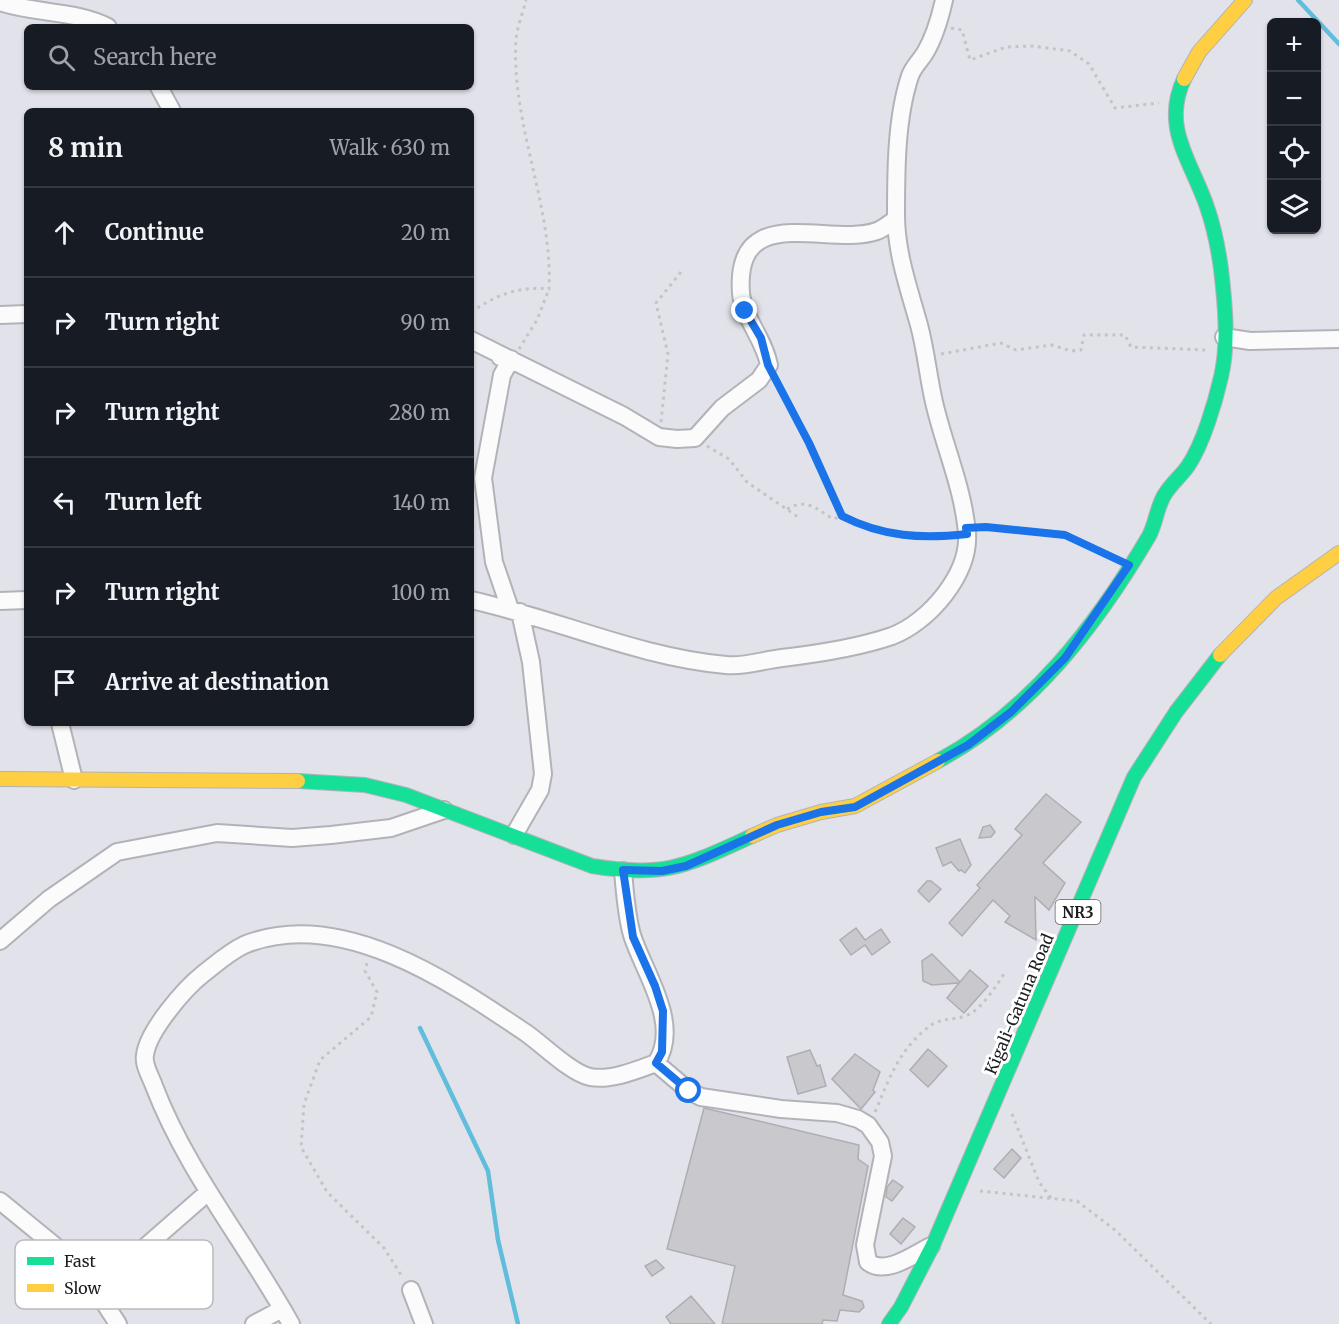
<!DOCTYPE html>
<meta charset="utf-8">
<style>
:root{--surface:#171b24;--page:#20242c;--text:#f1f3f6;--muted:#9ea1a6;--line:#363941}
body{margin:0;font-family:Merriweather,serif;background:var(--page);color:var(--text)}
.controls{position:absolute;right:18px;top:18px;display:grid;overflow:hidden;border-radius:9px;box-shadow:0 2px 4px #0004}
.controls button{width:54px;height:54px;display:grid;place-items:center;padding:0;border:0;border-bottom:2px solid var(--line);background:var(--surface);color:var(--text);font:30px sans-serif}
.stop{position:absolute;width:18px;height:18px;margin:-14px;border:4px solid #1a73e8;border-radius:50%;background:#fff}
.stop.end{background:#1a73e8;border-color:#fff;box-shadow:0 2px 6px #0008}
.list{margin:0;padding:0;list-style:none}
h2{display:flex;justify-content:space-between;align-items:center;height:78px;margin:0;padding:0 24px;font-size:26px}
h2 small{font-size:20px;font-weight:400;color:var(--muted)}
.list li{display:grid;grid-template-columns:39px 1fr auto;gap:18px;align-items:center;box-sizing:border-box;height:90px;padding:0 24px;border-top:2px solid var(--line)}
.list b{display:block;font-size:22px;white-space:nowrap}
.list em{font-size:20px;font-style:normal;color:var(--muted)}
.icon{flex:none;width:33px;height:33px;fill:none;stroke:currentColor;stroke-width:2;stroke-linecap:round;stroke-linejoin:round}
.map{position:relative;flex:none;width:1339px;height:1324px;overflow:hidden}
.search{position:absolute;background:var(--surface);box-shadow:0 2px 4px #0004;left:24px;top:24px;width:450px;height:66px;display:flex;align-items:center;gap:15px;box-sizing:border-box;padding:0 21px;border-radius:9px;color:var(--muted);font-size:22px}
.panel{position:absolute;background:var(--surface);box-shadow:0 2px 4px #0004;left:24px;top:108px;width:450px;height:618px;border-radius:9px}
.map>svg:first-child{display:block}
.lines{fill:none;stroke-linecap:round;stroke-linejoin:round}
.stream{stroke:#61bddc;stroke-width:4.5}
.building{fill:#c9c8cd;stroke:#aeadb2;stroke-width:1.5}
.street-casing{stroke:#b2b3b8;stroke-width:20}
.fast-casing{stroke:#b2b3b8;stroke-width:16}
.slow-casing{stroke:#b2b3b8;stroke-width:16}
.path{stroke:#c3c4c6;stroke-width:3;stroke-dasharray:3 4.5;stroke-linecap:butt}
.street{stroke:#fbfbfc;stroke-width:16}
.fast{stroke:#16e098;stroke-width:14}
.slow{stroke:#ffcf43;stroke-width:14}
.route{stroke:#1a73e8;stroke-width:8}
.labels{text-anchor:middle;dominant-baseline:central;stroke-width:6;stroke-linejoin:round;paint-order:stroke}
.shield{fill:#fff;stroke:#5f6164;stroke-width:1.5}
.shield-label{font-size:15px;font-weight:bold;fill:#1b1d21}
.street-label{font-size:16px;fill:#1b1d21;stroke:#fff}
.key{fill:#fff;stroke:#bbbbbc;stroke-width:1.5}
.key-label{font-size:16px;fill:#1b1d21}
</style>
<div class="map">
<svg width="1339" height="1324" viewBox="0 0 1339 1324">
<rect width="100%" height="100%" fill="#e2e3ea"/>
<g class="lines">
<!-- stream -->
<path class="stream" d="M1298,0l41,44
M420,1028l68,143 10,69 20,84"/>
</g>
<!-- building -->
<path class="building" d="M1046,794l35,28 -38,41 22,20 -16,27 -14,-13 1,43 -31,-18 5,-6 -17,-16 -31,36 -13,-13 31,-35 -3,-3 45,-50 -7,-6z
M990,825l5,7 -4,5 -12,1 4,-11z
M960,839l11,26 -6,8 -4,-3 -2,1 -8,-9 -8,4 -7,-18z
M927,881h4l10,8 -12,13 -11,-11z
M856,928l9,12 16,-11 9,13 -18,13 -7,-10 -14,10 -11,-15z
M932,954l28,28 10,-12 18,16 -24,27 -17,-15 12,-15 -27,2 -9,-4 -1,-20z
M928,1049l19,17 -19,21 -18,-17z
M810,1050l7,16 3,-1 6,21 -28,8 -11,-37z
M855,1054l25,18 -7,18 2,2 -14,17 -29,-30z
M704,1108l155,37 -1,14 10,7 -25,129 19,6 2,6 -5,5 -19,-2 -3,11 -14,-1 -1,4h-100l13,-58 -68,-17z
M1012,1149l9,9 -17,20 -10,-9z
M893,1180l10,7 -11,14 -6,-4 1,-10z
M903,1218l12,9 -14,17 -11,-10z
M656,1260l8,8 -12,8 -7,-10z
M691,1296l24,28h-44l-5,-7z"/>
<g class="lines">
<defs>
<path id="street" d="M0,2c35,12 75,8 108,25
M159,87l13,24
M0,315l27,-1
M1224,337l26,4 89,-2
M471,340l153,76 35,21 18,2 18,-1 27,-30 37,-28 10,-15c-5,-27 -26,-47 -28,-72 -7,-94 89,-45 136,-62 6,-2 13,-8 19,-12
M500,357l11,2 -9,16 -19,103 11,84 16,47
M471,600c86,19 167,57 255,65 20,2 37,-5 56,-7 34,-4 78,-11 110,-22 37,-14 78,-62 75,-103 -4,-46 -23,-87 -33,-131 -6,-26 -8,-51 -15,-77 -10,-36 -23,-72 -23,-110 0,-44 0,-97 14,-139 3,-9 10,-15 15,-23 10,-17 15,-35 19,-53
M0,601l27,-1
M60,723l14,57
M514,835l26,-45 3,-16 -12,-112 -11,-50
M0,941l49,-42 68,-47 100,-19 75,5 39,-3 60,-7 53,-18
M656,1063l33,28 12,6 80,12 56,4 21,6 10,6 12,17 3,14 -18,89 3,17c18,14 46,-8 63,-16
M0,1201l66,54 30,35 111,-97
M96,1290l22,34
M411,1290l13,34
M254,1324l28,-15
M291,1324c-45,-81 -104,-152 -137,-238 -3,-9 -11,-21 -9,-31 3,-24 39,-66 58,-81 13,-10 26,-22 41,-29 95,-39 205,36 282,88 16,11 45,40 64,44 21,4 47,-7 66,-14 26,-39 -13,-92 -24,-128 -6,-21 -7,-43 -9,-64"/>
<path id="fast" d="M938,761c93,-50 158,-135 211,-225 7,-13 8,-30 16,-42 6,-10 16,-18 23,-28 15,-22 27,-63 33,-89 8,-34 4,-74 0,-108 -3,-22 -7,-42 -14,-62 -15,-45 -46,-79 -23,-128
M298,781l67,4 41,10 186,71c73,12 94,0 160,-30
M889,1324l12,-17 32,-62 201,-468 42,-65 44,-57"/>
<path id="slow" d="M1184,79l15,-27 46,-52
M1220,655l56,-57 63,-45
M0,779l298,2
M752,836l25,-11 44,-13 34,-6 83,-45"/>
</defs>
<!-- street casing -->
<use href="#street" class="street-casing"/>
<!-- fast casing -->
<use href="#fast" class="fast-casing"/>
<!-- slow casing -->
<use href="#slow" class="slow-casing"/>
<!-- path -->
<path class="path" d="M951,28l11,2 8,30 36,-13 26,-1 38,5 19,13 26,44 44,-5
M471,312c26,-17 46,-26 78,-23 4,-84 -38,-164 -33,-249 1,-13 7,-27 10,-40
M519,349l18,-29 12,-31
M941,354l60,-11 15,7 36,-5 19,6 10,-1 3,-15h41l6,12 74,3
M776,380l33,63 33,73
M661,422l7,-68 -12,-51 25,-31
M707,446l22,13 18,23 51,35
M787,509c19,-11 29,-1 46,10l9,-3c35,18 71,24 111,20
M980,527l85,8 49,22
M367,963l-2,8 12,21 -6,25 -51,43 -16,44 -3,43 26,45 57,56 19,30
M875,1112c14,-32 22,-59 51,-83 13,-12 24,-8 39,-13 15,-4 32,-31 40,-44
M1012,1114l27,68 12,16
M980,1191l97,10 38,29 96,94"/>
<!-- street -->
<use href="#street" class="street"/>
<!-- fast -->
<use href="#fast" class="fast"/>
<!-- slow -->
<use href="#slow" class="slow"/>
</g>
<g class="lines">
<!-- route -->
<path class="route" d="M689,1091l-33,-28 6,-11 1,-41 -8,-25 -22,-49 -10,-67 39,1 24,-5 91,-41 44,-13 34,-5 113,-62 43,-33 54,-54 64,-93 -64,-30 -79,-8 -20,1 1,6c-45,5 -84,3 -125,-18l-33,-73 -41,-78 -7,-27 -16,-27"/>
</g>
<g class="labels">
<!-- shield labels -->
<rect class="shield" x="1055.5" y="900" width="45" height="24" rx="4.5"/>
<g class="shield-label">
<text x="1078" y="912">NR3</text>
</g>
<!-- street labels -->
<g class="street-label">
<text transform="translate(1019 1004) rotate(-67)">Kigali-Gatuna Road</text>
</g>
</g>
<!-- legend -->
<rect x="15" y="1240" width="198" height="69" rx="9" class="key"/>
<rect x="27" y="1257" width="27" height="8" fill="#16e098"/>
<rect x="27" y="1284" width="27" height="8" fill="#ffcf43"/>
<g class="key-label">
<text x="64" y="1267">Fast</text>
<text x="64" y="1294">Slow</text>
</g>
</svg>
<div class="controls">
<button>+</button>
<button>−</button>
<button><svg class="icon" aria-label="locate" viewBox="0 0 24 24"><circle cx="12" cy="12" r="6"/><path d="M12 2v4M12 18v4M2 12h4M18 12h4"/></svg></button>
<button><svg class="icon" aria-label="layers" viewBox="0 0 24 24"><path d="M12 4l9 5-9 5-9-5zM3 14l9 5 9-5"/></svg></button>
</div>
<div class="stop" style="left:689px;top:1091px"></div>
<div class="stop end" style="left:745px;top:311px"></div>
<div class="search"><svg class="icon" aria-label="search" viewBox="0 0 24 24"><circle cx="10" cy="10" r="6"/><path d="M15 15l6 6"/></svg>Search here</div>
<section class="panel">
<h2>8 min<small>Walk · 630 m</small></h2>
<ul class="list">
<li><svg class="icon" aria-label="ahead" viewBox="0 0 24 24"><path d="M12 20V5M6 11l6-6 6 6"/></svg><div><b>Continue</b></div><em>20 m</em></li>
<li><svg class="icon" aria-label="right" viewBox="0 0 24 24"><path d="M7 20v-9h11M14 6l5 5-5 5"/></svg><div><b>Turn right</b></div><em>90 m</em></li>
<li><svg class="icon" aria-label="right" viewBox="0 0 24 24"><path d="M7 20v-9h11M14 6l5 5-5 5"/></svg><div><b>Turn right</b></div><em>280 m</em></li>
<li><svg class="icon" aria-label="left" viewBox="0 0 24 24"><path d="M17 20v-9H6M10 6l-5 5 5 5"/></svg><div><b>Turn left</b></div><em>140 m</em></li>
<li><svg class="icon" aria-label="right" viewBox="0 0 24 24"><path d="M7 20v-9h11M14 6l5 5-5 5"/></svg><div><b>Turn right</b></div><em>100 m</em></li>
<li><svg class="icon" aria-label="arrive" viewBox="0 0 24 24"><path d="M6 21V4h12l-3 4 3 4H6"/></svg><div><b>Arrive at destination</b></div></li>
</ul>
</section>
</div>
